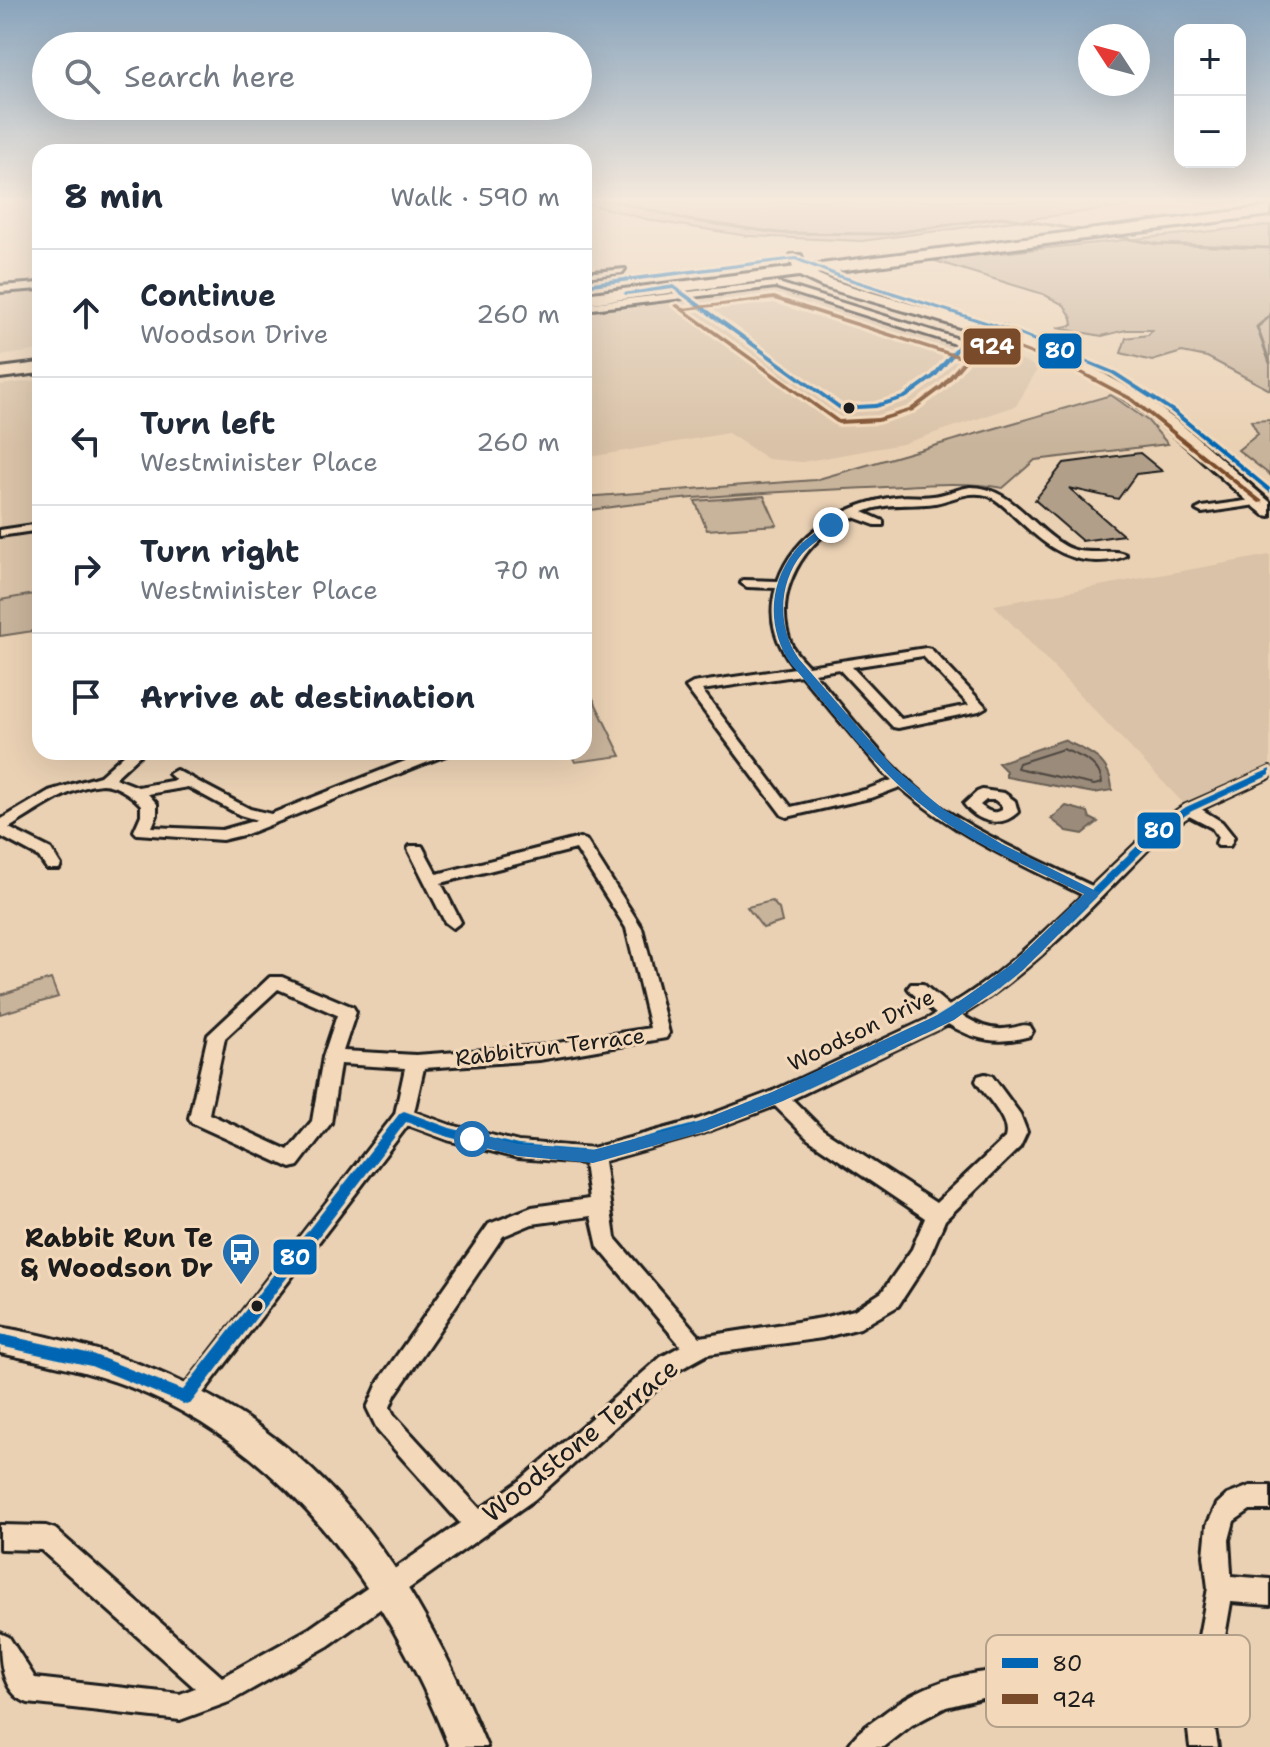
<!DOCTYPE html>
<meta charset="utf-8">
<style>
:root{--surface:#fff;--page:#f2f2f3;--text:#1f2937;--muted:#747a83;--line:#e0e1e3}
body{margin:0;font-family:"Shantell Sans",sans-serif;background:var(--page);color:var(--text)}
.controls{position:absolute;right:24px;top:24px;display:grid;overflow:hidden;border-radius:16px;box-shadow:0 8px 32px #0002}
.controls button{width:72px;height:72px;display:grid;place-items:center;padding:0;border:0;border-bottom:2px solid var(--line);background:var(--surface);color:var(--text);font:40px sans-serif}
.compass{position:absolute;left:1078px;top:24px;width:72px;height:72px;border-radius:50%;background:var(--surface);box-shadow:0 8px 32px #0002;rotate:306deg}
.stop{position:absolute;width:24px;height:24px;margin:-18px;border:6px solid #1f6fb2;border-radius:50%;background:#fff}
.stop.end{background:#1f6fb2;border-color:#fff;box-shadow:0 2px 8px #0008}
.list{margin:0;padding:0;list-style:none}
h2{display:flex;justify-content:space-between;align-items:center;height:104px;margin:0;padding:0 32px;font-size:34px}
h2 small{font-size:26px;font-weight:400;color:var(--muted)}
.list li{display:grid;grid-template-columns:52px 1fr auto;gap:24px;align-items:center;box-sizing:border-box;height:128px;padding:0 32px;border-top:2px solid var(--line)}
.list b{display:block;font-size:30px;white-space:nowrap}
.list p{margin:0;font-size:26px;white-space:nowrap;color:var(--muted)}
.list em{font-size:26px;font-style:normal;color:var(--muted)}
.icon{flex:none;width:44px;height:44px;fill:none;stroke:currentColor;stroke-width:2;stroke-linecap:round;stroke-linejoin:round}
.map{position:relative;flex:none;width:1270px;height:1747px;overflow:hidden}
.search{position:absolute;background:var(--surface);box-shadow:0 8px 32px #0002;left:32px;top:32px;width:560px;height:88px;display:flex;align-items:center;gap:20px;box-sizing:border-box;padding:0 28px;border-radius:44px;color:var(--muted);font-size:30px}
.panel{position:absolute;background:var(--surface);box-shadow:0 8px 32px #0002;left:32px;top:144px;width:560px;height:616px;border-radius:24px}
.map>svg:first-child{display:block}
.built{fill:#d9c2a7}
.green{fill:#c8b39b;stroke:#72685c;stroke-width:2}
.water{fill:#9b8b7a;stroke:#685f54;stroke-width:2}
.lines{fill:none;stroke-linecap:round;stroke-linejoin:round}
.shore{stroke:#4f4842;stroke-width:2}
.stream{stroke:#685f54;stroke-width:3}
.building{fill:#b19f89;stroke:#1c1c1c;stroke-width:2}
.street-casing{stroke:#1c1c1c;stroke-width:6}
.secondary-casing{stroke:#1c1c1c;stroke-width:6}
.primary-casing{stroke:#1c1c1c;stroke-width:6}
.highway-casing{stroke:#1c1c1c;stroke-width:6}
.street{fill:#f3d9ba;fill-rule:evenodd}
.secondary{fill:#f3d9ba;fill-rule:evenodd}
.primary{fill:#f3d9ba;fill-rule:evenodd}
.highway{fill:#f3d9ba;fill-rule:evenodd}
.bus-1-casing{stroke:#f3d9ba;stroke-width:6}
.bus-2-casing{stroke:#f3d9ba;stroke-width:6}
.bus-1{fill:#0066b3;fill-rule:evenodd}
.bus-2{fill:#7a4b2a;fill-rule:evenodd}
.route{fill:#1f6fb2}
.bus-dot{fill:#1c1c1c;stroke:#f3d9ba;stroke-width:3}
.labels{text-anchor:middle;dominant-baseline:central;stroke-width:6;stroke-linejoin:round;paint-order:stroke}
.street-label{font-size:22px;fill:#1c1c1c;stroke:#f3d9ba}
.near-poi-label{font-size:26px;font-weight:bold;fill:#1c1c1c;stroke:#f3d9ba;text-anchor:end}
.near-street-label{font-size:26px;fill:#1c1c1c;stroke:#f3d9ba}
.key{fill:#f3d9ba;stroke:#b2a08b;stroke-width:2}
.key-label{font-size:22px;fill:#1c1c1c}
.line-badge{stroke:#f3d9ba;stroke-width:3}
.badge-label{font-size:22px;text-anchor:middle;font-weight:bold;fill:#fff}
</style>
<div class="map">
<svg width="1270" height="1747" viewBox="0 0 1270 1747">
<rect width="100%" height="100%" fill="#ead1b4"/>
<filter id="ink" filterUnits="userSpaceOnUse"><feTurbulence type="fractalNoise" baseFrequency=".0125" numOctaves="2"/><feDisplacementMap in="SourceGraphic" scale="16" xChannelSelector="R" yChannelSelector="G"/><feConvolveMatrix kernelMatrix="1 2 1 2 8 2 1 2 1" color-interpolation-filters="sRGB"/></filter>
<g filter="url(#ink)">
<!-- built -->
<path class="built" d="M40,286v64l-40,6v-67z
M763,286l37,1 119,36 112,41 6,6 -21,36 -114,38 -100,18 -34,-3 -40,-26 -144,25v-148z
M40,380v213l-40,7v-215z
M1270,555v217l-81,37 -195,-204z"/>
<!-- green -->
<path class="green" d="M584,201h583l-305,40 -114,-5 -94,-15 -70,-18z
M1270,225v165l-63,-33 -25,-5 -30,9 -31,-8 5,-15 22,-3 5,-5h-27l-24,6 -45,-8 16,-3 -1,-7 -8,-13 -21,-11 -111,-34z
M1111,395l37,26 20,23 -133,16 -32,28c-44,-8 -90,-2 -134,0 -95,4 -191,8 -285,23v-14l231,-17z
M1270,420v55l-32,-25 20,-16 -7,-13z
M764,496l13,29 -70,5 -12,-29z
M40,593v37l-40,6v-36z
M584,680l37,76 -46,6 -5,-10h14z
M772,901l7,8 3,13 -19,6 -16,-21z
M51,979l7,18 -58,17v-19z"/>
<!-- water -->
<path class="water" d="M1063,740c25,11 48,19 49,50l-18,3 -88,-16v-6l-8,-8z
M1066,806l22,6 2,6 8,4 -15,12 -16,-3 -16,-12z"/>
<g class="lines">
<!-- shore -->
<path class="shore" d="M1063,749c18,8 37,13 39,34l-8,2 -77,-17 2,-5z"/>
<!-- stream -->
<path class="stream" d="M615,201l73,19 91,13 109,1 114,-17 84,14
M1108,235l49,9 113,4
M1270,316l-13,11 13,36"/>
</g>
<!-- building -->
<path class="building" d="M1140,453l22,18 -26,3 -18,25 -49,-11 54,47 -41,6 -47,-41 29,-37z"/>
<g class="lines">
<defs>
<path id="street" d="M625,269l-3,4 -38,4v-4z
M775,282l187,58 38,-14 7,2 -45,18 -187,-59 -191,23v-6z
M40,283v6l-40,3v-6z
M970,487c42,0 61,40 95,59 21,12 49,1 61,9 -8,5 -19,6 -29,6 -36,0 -59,-23 -84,-46 -7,-7 -15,-15 -24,-19 -19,-7 -36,4 -54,7 -27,4 -44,-2 -72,9l20,9v4h-8l-22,-8c-48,20 -84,77 -61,129 3,7 11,14 16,20l118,-18 5,1 55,58 -7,4 -81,17 -5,-1 -54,-58 -25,4c40,47 79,102 131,137 46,30 97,52 147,76l65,-62 27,-18 86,-38v9l-69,32 21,13 12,15 -4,9h-12l-2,-3 2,-6 -6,-9 -23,-12 -22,14c-65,65 -127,137 -205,185 15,10 31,17 49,13 8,-1 11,-4 19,-2l3,5 -3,5c-31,9 -54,5 -82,-12l-156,75 30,30 114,74 69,-65c6,-19 -20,-41 -29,-57l2,-5 7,-2 7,2 28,38 7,18 -7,15 -75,73 -17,40 -30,46 -38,22 -38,10 -114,16 -31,17 -142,128 -207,147 -99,56 -49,18 -152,-17c-28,-11 -28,-44 -28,-70l9,4 26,41 145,16 15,-6 -154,-138 -41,-1v-24l46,1 9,3 167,148 88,-49 150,-105 -82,-92 -11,-23 12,-27 110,-157 43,-17 57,-8 -5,-36 -66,-5 -70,-18 -40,-15 -214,280 -8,3 -8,-3 -3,-7 220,-284 10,-46 -65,-4 -9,59 -33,43 -7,2 -99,-45 -3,-5 19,-83 62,-58h12l71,30 3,5 -13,39 73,4 123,-9 111,-18 -24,-100 -50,-79 -135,34 20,39 -8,6 -8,-6 -37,-73 2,-3h12l15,28 143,-36 6,2 56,88 27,105 -3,5 -127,22 -115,8 -10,44 36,13 68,17 75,6 103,-28 75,-28 157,-73 8,-5 -25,-22 -3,-4 3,-4h12l26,22c51,-30 92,-71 134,-111 -67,-33 -126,-59 -183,-108l-26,10 -87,20 -5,-2 -96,-128 7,-4 102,-15c-19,-24 -28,-49 -19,-80l-29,-1 -6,-4 2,-3 35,1c17,-49 68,-77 117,-84 13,-2 25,1 38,-1 12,-1 24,-7 37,-9zM923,656l46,49 -68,14 -49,-52zM801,675l83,98 8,7 -27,10 -74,17 -89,-117zM278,989l59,26 -14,42 -11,64 -24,29 -79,-36 16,-76zM775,1106l33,33 117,79 -13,31 -30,43 -28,18 -32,8 -122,19 -85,-99 -11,-77 96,-27zM591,1216l7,31 83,99 -20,11 -144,126 -37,26 -86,-94 -4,-8 5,-12 108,-159 29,-12z
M1259,499l6,3 -2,2 -61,9 -6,-3 6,-3z
M40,524v6l-40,6v-6z
M127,752h16l-28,26 23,9 38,-7 -7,-6 7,-4 74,39 21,5 157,-62h20l-2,3 -199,79 -25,6 -85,-6 -3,-3 7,-16v-10c-8,-9 -25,-21 -39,-21 -31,2 -67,28 -93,44l42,21 10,16 -2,4h-12l-8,-12 -39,-21v-16l49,-29 51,-15zM188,787l52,28 17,5 -35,10 -70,-3 5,-12v-11l-9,-10z
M982,790l22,3 11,8 3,11c-17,17 -41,10 -54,-8l13,-12zM986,800h9l7,6v4c-8,5 -15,1 -22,-5z
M1250,1486h20v24h-20l-16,11 -5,19 2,32v4l39,3v26l-39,-3 -19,109 6,36h-28l-3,-25 -123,-24 -41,-3 -41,3 -36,9 -34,18 -28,22h-36c7,-15 22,-23 35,-33 91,-72 203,-39 305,-19l20,-107 -4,-32 3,-31 10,-21 10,-9z"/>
<path id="secondary" d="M0,1327c266,48 387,177 487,420h-38c-60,-153 -160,-297 -319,-360 -42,-16 -86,-25 -130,-34z"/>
<path id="primary" d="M791,255h10l5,14 27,12c102,32 212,54 304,112 49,30 89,72 133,109v14l-6,-1c-46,-38 -87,-82 -137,-115 -91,-59 -201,-81 -304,-113l-28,-13 -5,-16z"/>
<path id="highway" d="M1270,207v8l-686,89v-10z
M40,363v10l-40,5v-10z"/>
</defs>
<!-- street casing -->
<use href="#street" class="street-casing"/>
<!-- secondary casing -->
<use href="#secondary" class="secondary-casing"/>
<!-- primary casing -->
<use href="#primary" class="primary-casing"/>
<!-- highway casing -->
<use href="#highway" class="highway-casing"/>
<!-- street -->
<use href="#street" class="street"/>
<!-- secondary -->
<use href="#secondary" class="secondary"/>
<!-- primary -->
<use href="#primary" class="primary"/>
<!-- highway -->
<use href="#highway" class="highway"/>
<defs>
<path id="bus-1" d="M796,257l45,18 176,56 99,41 59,38 95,78v5l-99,-81 -59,-38 -99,-41 -176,-56 -42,-17 -211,27v-4z
M674,285l167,121 34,-2 28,-8 29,-21 28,-33 26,-9 5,1 -27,10 -28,33 -29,21 -31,10 -36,2 -167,-121 -47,6 -3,-2z
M1270,769v6l-78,36 -27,18 -126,125 -49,41 -52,32 -156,73 -82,32 -107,29 -75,-6 -70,-18 -42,-15 -215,281 -5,2 -95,-39 -91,-20v-12l92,20 91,36 217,-277 4,-2 46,17 68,17 75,6 105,-28 76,-29 156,-73 52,-32 49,-41 128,-123 27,-18z"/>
<path id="bus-2" d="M774,296l185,59 10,-3 3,-3 5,1 26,-9 79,30 51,27 131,104 -5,1 -130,-103 -51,-27 -70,-27 -5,-1 -30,9 -28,33 -32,24 -35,11 -40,2 -165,-119 5,-1 5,4zM774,300l183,58 8,-1 -24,28 -32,24 -31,9 -39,2 -153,-110z"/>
</defs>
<!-- bus-1 casing -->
<use href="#bus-1" class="bus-1-casing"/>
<!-- bus-2 casing -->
<use href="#bus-2" class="bus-2-casing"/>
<!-- bus-1 -->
<use href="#bus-1" class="bus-1"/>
<!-- bus-2 -->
<use href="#bus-2" class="bus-2"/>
</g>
</g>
<!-- sky -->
<linearGradient id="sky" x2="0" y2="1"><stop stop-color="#89a4bc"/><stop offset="0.45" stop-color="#f6eadd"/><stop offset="1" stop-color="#f6eadd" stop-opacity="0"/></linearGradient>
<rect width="1270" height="445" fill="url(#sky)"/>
<!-- route -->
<path class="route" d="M828,523l8,2c-10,10 -24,18 -34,29 -24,29 -25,74 -3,105l94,108 50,42 59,35 98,49 -78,78 -68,49 -171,81 -77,30 -113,32 -75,-7 -52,-13 -2,-4 8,-6 46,11 75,6 104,-28 75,-30 172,-80 68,-48 72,-70c-50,-25 -105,-47 -151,-80 -55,-41 -97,-98 -142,-150 -24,-35 -23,-78 3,-112 8,-11 23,-20 34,-29z"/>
<!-- icons -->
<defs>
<symbol id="bus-pin" viewBox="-11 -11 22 30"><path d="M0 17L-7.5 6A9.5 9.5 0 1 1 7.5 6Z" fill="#1f6fb2" stroke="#f3d9ba"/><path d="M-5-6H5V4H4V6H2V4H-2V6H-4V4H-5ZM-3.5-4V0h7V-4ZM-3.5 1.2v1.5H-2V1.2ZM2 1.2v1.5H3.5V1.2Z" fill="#fff"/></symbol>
</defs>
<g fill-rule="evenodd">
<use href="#bus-pin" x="219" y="1230" width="44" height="60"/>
</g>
<!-- markers -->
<g class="bus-dot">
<circle cx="849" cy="408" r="7"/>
<circle cx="257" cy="1306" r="7"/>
</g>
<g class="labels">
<!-- street labels -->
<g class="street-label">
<text transform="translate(861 1030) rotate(-26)">Woodson Drive</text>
<text transform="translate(550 1047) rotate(-7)">Rabbitrun Terrace</text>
</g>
<!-- near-poi labels -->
<g class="near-poi-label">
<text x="213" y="1237">Rabbit Run Te<tspan x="213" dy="30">&amp; Woodson Dr</tspan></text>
</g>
<!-- near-street labels -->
<g class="near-street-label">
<text transform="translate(580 1440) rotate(-39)">Woodstone Terrace</text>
</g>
</g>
<!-- legend -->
<rect x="986" y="1635" width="264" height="92" rx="12" class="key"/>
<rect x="1002" y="1658" width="36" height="10" fill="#0066b3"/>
<rect x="1002" y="1694" width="36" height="10" fill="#7a4b2a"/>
<g class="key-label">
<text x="1052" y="1671">80</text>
<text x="1052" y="1707">924</text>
</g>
<g class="line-badge">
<rect x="962" y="327" width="60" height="39" rx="8" fill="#7a4b2a"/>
<rect x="1037" y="332" width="46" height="38" rx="8" fill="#0066b3"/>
<rect x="1136" y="811" width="46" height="39" rx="8" fill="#0066b3"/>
<rect x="272" y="1238" width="46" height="38" rx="8" fill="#0066b3"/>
</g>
<g class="badge-label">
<text x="992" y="354">924</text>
<text x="1060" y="358">80</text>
<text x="1159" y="838">80</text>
<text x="295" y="1265">80</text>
</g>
</svg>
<div class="controls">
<button>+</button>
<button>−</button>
</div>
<svg class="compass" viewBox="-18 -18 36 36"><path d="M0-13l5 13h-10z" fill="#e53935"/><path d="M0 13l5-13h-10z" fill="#747a83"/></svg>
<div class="stop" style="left:472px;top:1139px"></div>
<div class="stop end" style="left:831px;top:525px"></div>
<div class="search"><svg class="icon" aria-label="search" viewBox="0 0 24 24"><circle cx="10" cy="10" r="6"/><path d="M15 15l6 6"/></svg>Search here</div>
<section class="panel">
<h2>8 min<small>Walk · 590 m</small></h2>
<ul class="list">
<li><svg class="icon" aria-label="ahead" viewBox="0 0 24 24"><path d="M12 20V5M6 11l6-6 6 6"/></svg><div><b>Continue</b><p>Woodson Drive</p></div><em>260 m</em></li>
<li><svg class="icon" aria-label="left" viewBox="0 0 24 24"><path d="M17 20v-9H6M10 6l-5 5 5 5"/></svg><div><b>Turn left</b><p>Westminister Place</p></div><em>260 m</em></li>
<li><svg class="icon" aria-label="right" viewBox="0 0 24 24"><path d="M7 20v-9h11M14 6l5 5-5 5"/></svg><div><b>Turn right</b><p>Westminister Place</p></div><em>70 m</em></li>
<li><svg class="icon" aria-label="arrive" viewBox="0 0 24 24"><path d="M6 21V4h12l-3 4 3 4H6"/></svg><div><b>Arrive at destination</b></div></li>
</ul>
</section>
</div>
